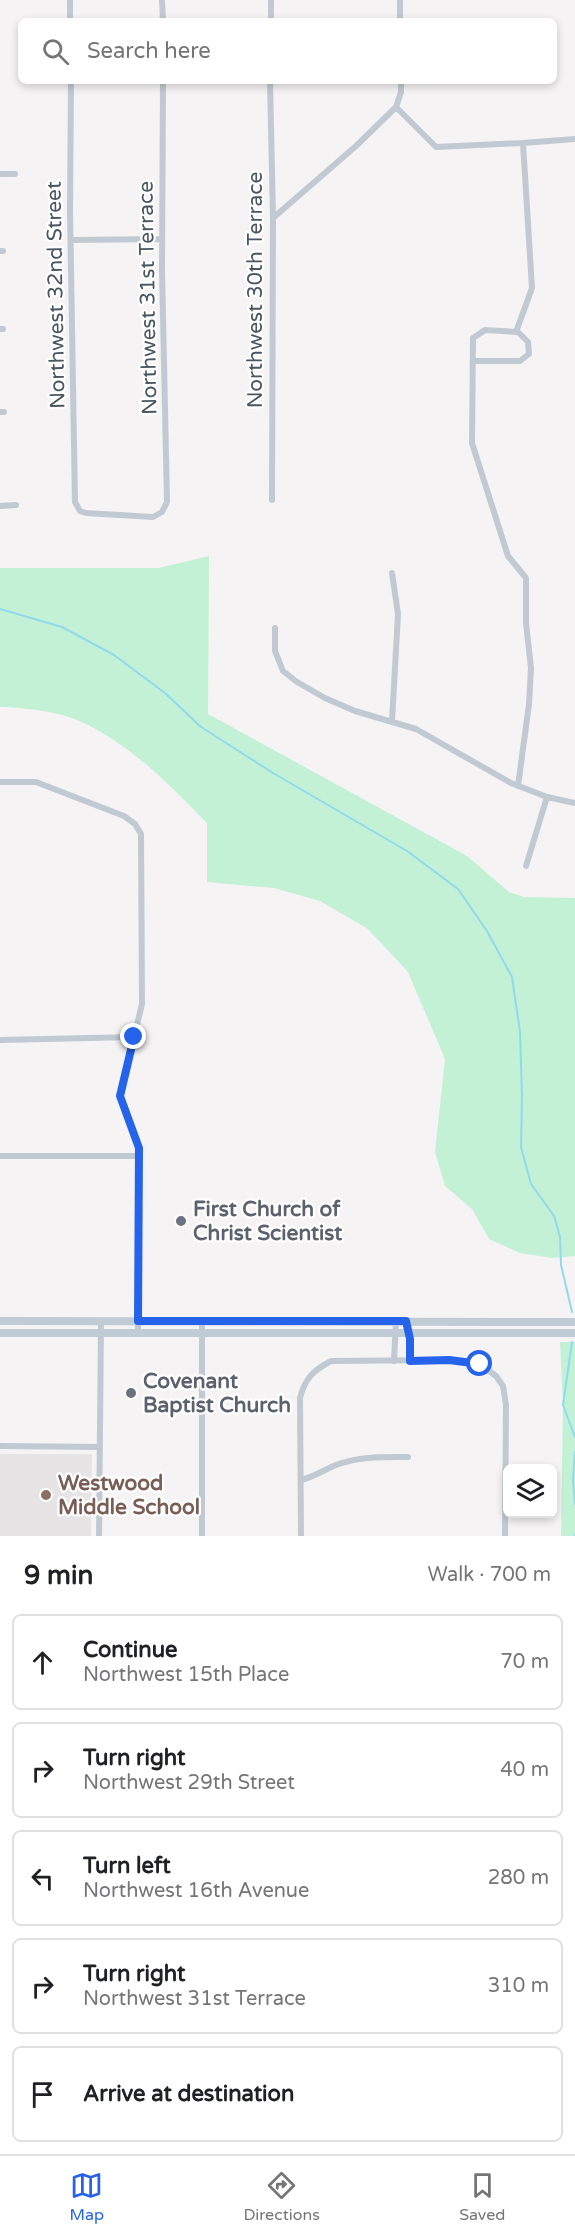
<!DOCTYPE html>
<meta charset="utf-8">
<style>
:root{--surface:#fff;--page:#f2f2f2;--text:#202124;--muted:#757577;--line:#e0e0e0;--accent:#2563eb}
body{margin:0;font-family:"Varela Round",sans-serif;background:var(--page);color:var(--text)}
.controls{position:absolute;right:18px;bottom:18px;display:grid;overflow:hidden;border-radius:9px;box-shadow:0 3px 9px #0003}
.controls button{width:54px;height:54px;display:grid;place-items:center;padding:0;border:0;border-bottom:2px solid var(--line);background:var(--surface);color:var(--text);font:30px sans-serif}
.stop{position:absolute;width:18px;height:18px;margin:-14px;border:4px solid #2563eb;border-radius:50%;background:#fff}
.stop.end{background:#2563eb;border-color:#fff;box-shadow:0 2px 6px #0008}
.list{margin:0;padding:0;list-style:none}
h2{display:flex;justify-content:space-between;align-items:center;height:78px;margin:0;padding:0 24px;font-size:26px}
h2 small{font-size:20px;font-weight:400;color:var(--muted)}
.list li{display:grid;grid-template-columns:39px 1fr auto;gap:18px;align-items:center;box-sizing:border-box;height:96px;margin:0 12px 12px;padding:0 12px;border:2px solid var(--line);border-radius:9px}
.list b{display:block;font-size:22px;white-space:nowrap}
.list p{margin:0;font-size:20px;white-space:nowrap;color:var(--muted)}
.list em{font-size:20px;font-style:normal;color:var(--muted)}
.icon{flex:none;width:33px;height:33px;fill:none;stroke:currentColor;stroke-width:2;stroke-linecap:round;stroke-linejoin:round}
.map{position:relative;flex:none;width:575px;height:1536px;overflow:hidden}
.search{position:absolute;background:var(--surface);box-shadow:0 3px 9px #0003;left:18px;right:18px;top:18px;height:66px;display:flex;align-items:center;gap:15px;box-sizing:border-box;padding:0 21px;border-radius:9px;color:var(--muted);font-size:22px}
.sheet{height:618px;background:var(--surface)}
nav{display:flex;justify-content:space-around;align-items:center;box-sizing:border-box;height:84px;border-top:2px solid var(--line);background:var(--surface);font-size:16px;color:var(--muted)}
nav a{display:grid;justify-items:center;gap:3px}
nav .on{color:var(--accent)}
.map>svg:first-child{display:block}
.education{fill:#e6e4e5}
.green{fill:#c3f1d5}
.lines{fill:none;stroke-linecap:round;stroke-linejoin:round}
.stream{stroke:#90daee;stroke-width:2}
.minor{stroke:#c1cad2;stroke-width:6}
.secondary{stroke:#c1cbd6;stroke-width:8}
.route{stroke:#2563eb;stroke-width:8}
.worship-dot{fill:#6b7280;stroke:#fff;stroke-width:2}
.education-dot{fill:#8d6e63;stroke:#fff;stroke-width:2}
.labels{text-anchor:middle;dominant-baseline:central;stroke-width:4.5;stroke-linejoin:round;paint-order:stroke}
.street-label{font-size:21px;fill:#4a5661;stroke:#fff}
.worship-label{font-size:21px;font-weight:bold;fill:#5b616d;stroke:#fff;text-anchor:start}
.education-label{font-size:21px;font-weight:bold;fill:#785e54;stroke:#fff;text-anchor:start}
</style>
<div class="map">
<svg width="575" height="1536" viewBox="0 0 575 1536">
<rect width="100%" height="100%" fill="#f5f3f3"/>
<!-- education -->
<path class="education" d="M0,1454h92l-1,82h-91z"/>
<!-- green -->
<path class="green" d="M209,556l-1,158 259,142 42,36 15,5 51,1v358l-23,2 -32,-5 -31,-14 -17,-30 -27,-23 -10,-34 10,-93 -37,-87 -40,-43 -48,-28 -46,-13 -67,-6v-59c-37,-38 -80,-82 -130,-103 -18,-8 -57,-13 -77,-13v-139h159z
M560,1342h15v194h-14l2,-131z"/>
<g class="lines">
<!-- stream -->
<path class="stream" d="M0,609l62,18 52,28 51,38 36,34 72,46 134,78 51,38 29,42 25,46 8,55 2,64 -1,51 10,37 23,32 6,21 1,28 11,47
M572,1342l-9,63 12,32
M575,1452l-2,27 2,25
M575,1536v-1"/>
<!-- minor -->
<path class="minor" d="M70,0v21
M162,0l1,21
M400,0v21
M271,21v-21
M71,81l-1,130 5,291 5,9 6,2 67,4 9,-5 5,-10 -5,-232 1,-189
M270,81l3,137 -1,282
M396,107l40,40 87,-4 52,-4
M0,174h15
M273,218l83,-72 40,-39 5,-15v-11
M71,240l91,-1
M0,251h3
M0,329h3
M516,332l16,-44 -9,-145
M473,361h47l9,-7 -1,-12 -10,-10 -33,-2 -12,8 -1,105 36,113 18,22v45l5,45 -2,36 -11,82
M0,412h4
M0,506l16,-1
M392,573l6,41 -6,107
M275,628v23l8,20 14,11 28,16 30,13 61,18 95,54 36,14 28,6
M0,782h36l88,34 11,8 6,10 1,170 -22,92 19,52 -1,185
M526,866l21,-69
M0,1040l134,-3
M0,1156h139
M202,1321v215
M406,1321l4,18v22
M394,1361l2,-40
M0,1446l99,1
M301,1480c13,-3 23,-10 35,-15 23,-9 48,-8 72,-8
M99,1536l2,-215
M301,1536l-1,-138c5,-20 14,-28 31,-37l118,-1 31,4 16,12 7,10 3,19 -1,131"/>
<!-- secondary -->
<path class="secondary" d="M0,1321l575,1
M0,1333h575"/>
</g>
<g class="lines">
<!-- route -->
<path class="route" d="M134,1037l-14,59 19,52 -1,173h268l4,18v22l39,-1 31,4"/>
</g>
<!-- markers -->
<g class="worship-dot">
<circle cx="181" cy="1221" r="6"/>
<circle cx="131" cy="1393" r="6"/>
</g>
<circle class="education-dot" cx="46" cy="1495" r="6"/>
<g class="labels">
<!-- street labels -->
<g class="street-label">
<text transform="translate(255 290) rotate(-90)">Northwest 30th Terrace</text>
<text transform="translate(56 295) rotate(-91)">Northwest 32nd Street</text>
<text transform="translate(148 298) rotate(-91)">Northwest 31st Terrace</text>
</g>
<!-- worship labels -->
<g class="worship-label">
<text x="193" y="1209">First Church of<tspan x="193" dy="24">Christ Scientist</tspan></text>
<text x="143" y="1381">Covenant<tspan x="143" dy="24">Baptist Church</tspan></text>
</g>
<!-- education labels -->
<g class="education-label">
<text x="58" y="1483">Westwood<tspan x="58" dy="24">Middle School</tspan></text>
</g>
</g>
</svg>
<div class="controls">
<button><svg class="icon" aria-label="layers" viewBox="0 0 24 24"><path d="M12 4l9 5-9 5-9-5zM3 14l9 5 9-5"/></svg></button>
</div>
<div class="stop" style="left:480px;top:1364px"></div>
<div class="stop end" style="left:134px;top:1037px"></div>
<div class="search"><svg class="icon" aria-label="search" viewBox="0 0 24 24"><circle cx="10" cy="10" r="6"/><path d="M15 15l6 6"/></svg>Search here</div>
</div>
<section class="sheet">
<h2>9 min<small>Walk · 700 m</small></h2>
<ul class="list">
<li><svg class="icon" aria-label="ahead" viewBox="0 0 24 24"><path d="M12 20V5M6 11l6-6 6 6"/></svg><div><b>Continue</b><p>Northwest 15th Place</p></div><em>70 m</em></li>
<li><svg class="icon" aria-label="right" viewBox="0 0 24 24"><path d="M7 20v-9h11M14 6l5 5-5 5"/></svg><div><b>Turn right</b><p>Northwest 29th Street</p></div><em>40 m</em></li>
<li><svg class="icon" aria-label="left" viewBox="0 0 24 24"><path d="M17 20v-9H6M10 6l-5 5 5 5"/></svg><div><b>Turn left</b><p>Northwest 16th Avenue</p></div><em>280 m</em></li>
<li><svg class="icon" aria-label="right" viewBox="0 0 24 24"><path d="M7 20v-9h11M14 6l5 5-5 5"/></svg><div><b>Turn right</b><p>Northwest 31st Terrace</p></div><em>310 m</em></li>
<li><svg class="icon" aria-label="arrive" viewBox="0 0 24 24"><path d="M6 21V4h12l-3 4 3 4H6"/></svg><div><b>Arrive at destination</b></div></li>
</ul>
</section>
<nav>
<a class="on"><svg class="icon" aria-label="map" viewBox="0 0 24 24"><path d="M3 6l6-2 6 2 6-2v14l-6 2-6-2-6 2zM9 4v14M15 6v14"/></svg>Map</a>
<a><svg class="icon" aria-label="directions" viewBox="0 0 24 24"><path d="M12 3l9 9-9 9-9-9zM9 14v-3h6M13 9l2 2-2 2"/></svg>Directions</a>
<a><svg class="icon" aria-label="saved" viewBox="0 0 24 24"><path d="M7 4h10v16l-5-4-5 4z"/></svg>Saved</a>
</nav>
